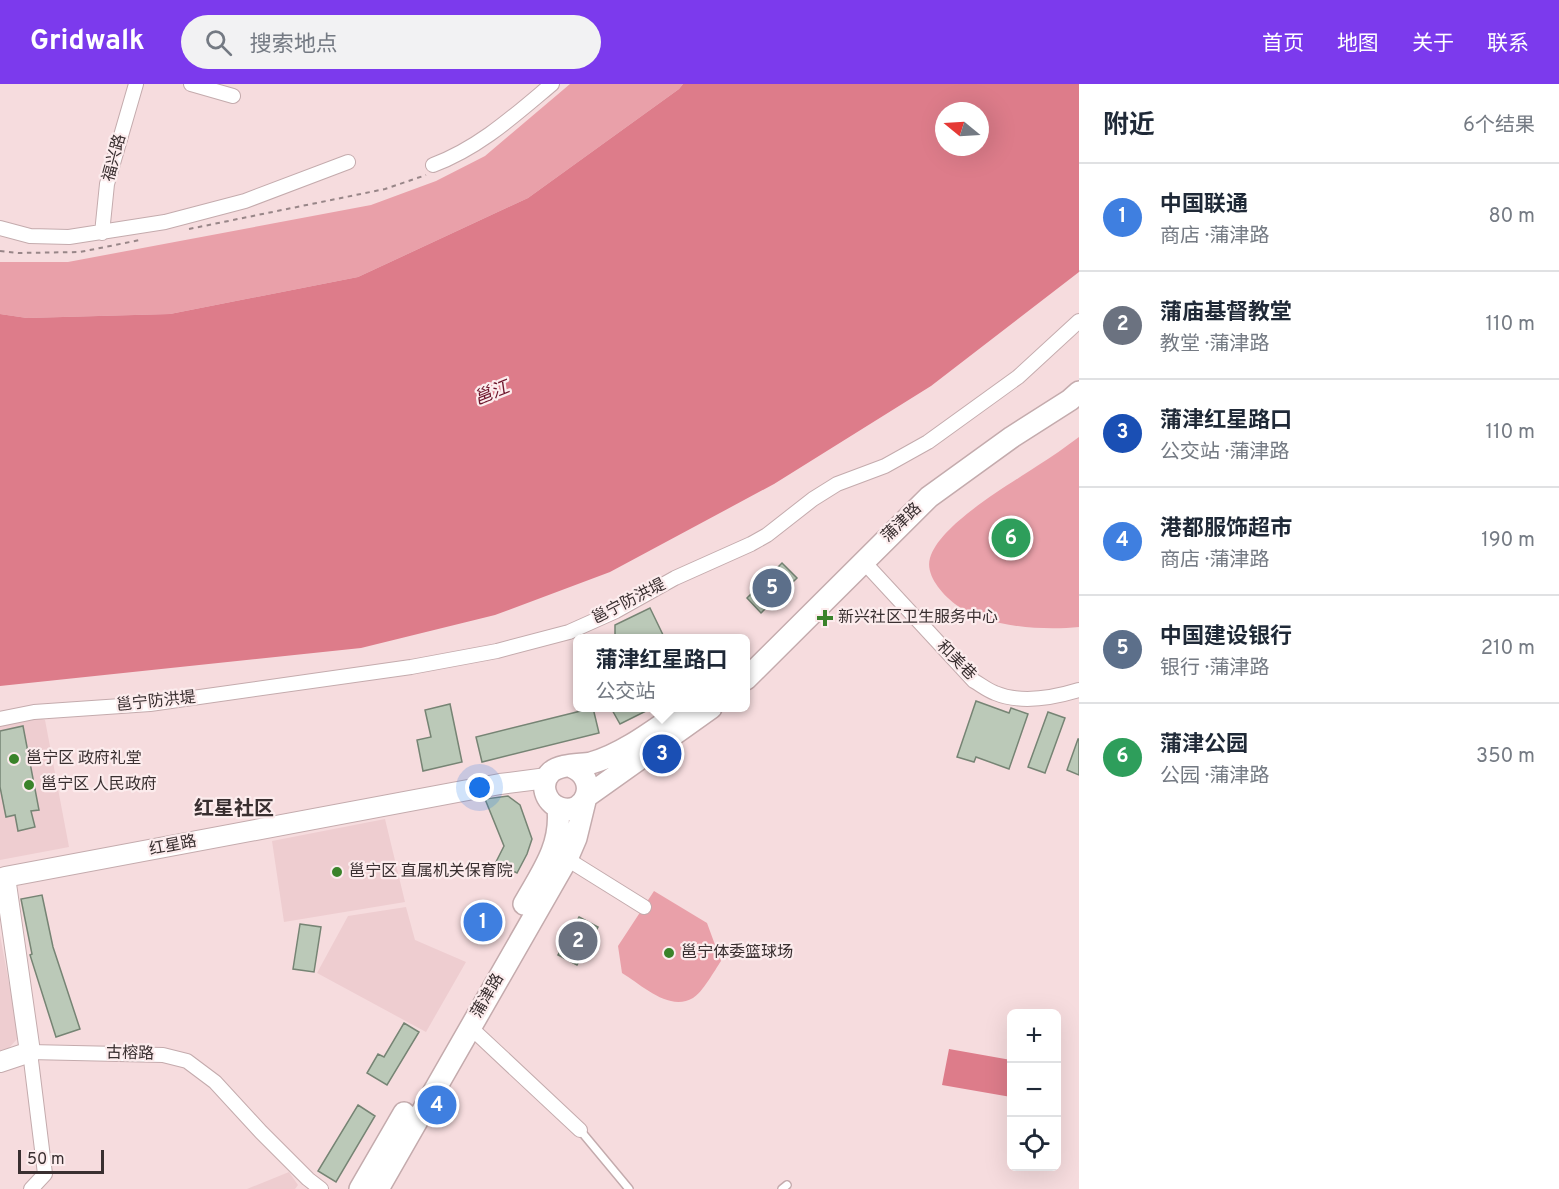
<!DOCTYPE html>
<html lang="zh">
<meta charset="utf-8">
<style>
:root{--surface:#fff;--page:#f2f2f3;--text:#1f2937;--muted:#747a83;--line:#e0e1e3;--accent:#7c3aed}
body{margin:0;font-family:Overpass,"Noto Sans SC",sans-serif;background:var(--page);color:var(--text)}
.controls{position:absolute;right:18px;bottom:18px;display:grid;overflow:hidden;border-radius:9px;box-shadow:0 6px 24px #0002}
.controls button{width:54px;height:54px;display:grid;place-items:center;padding:0;border:0;border-bottom:2px solid var(--line);background:var(--surface);color:var(--text);font:30px sans-serif}
.compass{position:absolute;left:935px;top:18px;width:54px;height:54px;border-radius:50%;background:var(--surface);box-shadow:0 6px 24px #0002;rotate:288deg}
.scale{position:absolute;left:18px;bottom:15px;width:86px;box-sizing:border-box;padding-left:6px;border:3px solid #392f30;border-top:0;font-size:16px;line-height:21px;white-space:nowrap;color:#392f30;-webkit-text-stroke:4px #fceced;paint-order:stroke}
.you{position:absolute;left:480px;top:704px;width:21px;height:21px;margin:-15px;border:4px solid #fff;border-radius:50%;background:#1a73e8;box-shadow:0 0 0 9px #1a73e833}
.badge{display:grid;place-items:center;width:39px;height:39px;border-radius:50%;background:var(--accent);color:#fff;font-size:20px;font-weight:700}
.pin{position:absolute;translate:-50% -50%;border:3px solid #fff;box-shadow:0 2px 6px #0006}
.popup{position:absolute;left:573px;top:550px;width:177px;height:78px;box-sizing:border-box;display:grid;place-content:center;border-radius:9px;background:var(--surface);filter:drop-shadow(0 2px 4px #0005);font-size:20px;white-space:nowrap;color:var(--muted)}
.popup b{font-size:22px;color:var(--text)}
.popup::after{content:'';position:absolute;left:50%;top:100%;margin-left:-12px;border:12px solid transparent;border-top-color:var(--surface)}
.list{margin:0;padding:0;list-style:none}
h2{display:flex;justify-content:space-between;align-items:center;height:78px;margin:0;padding:0 24px;font-size:26px}
h2 small{font-size:20px;font-weight:400;color:var(--muted)}
.list li{display:grid;grid-template-columns:39px 1fr auto;gap:18px;align-items:center;box-sizing:border-box;height:108px;padding:0 24px;border-top:2px solid var(--line)}
.list b{display:block;font-size:22px;white-space:nowrap}
.list p{margin:0;font-size:20px;white-space:nowrap;color:var(--muted)}
.list em{font-size:20px;font-style:normal;color:var(--muted)}
.icon{flex:none;width:33px;height:33px;fill:none;stroke:currentColor;stroke-width:2;stroke-linecap:round;stroke-linejoin:round}
.map{position:relative;flex:none;width:1079px;height:1105px;overflow:hidden}
header{display:flex;align-items:center;gap:36px;box-sizing:border-box;height:84px;padding:0 30px;background:var(--accent);color:#fff}
header strong{font-size:28px}
nav{display:flex;gap:33px;margin-inline-start:auto;font-size:21px}
.search{width:420px;height:54px;background:var(--page);display:flex;align-items:center;gap:15px;box-sizing:border-box;padding:0 21px;border-radius:33px;color:var(--muted);font-size:22px}
main{display:flex}
aside{flex:1;background:var(--surface)}
.map>svg:first-child{display:block}
.built{fill:#eecdd0}
.green{fill:#e9a0a9}
.water{fill:#dd7c8a;fill-rule:evenodd}
.building{fill:#bbc9b8;stroke:#768474;stroke-width:1.5}
.lines{fill:none;stroke-linecap:round;stroke-linejoin:round}
.lane-casing{stroke:#c4abad;stroke-width:10}
.street-casing{stroke:#c4abad;stroke-width:16}
.secondary-casing{stroke:#c4abad;stroke-width:22}
.primary-casing{stroke:#c4abad;stroke-width:24}
.path{stroke:#988688;stroke-width:2;stroke-dasharray:4.5 4.5;stroke-linecap:butt}
.lane{stroke:#fff;stroke-width:7}
.street{stroke:#fff;stroke-width:14}
.secondary{stroke:#fff;stroke-width:20}
.primary{stroke:#fff;stroke-width:21}
.poi-dot{fill:#3a832a;stroke:#fceced;stroke-width:2}
.labels{text-anchor:middle;dominant-baseline:central;stroke-width:4.5;stroke-linejoin:round;paint-order:stroke}
.street-label{font-size:16px;fill:#392f30;stroke:#fceced}
.poi-label{font-size:16px;fill:#392f30;stroke:#fceced;text-anchor:start}
.water-label{font-size:18px;font-style:italic;fill:#6e162c;stroke:#fceced}
.quarter-label{font-size:20px;font-weight:bold;fill:#392f30;stroke:#fceced}
</style>
<header>
<strong>Gridwalk</strong>
<div class="search"><svg class="icon" aria-label="search" viewBox="0 0 24 24"><circle cx="10" cy="10" r="6"/><path d="M15 15l6 6"/></svg>搜索地点</div>
<nav><a>首页</a><a>地图</a><a>关于</a><a>联系</a></nav>
</header>
<main>
<div class="map">
<svg width="1079" height="1105" viewBox="0 0 1079 1105">
<rect width="100%" height="100%" fill="#f6dcde"/>
<!-- built -->
<path class="built" d="M34,632l11,4 24,127 -69,13v-137z
M385,735l20,83 -121,20 -12,-81z
M406,823l9,33 51,22 -40,70 -109,-59 31,-57z
M0,851l19,102 -12,13 -7,3z
M289,1088l9,13 -3,4h-48z"/>
<!-- green -->
<path class="green" d="M570,0h113l-4,5 -151,109 -170,79 -188,37 -143,4 -27,-4v-52h68l303,-57 65,-24 49,-25z
M1079,353v190c-36,4 -95,0 -124,-23 -13,-10 -30,-29 -25,-46 10,-34 79,-73 107,-92 15,-9 28,-19 42,-29z
M654,807l53,32 14,38c-6,9 -19,32 -28,37 -24,14 -51,-13 -71,-25l-4,-27z"/>
<!-- water -->
<path class="water" d="M683,0h396v188l-148,114 -157,98 -164,88 -115,43 -134,33 -361,38v-372l27,4 143,-4 188,-37 170,-79 151,-109zM944,27h36v36h-36z
M949,965l62,11v37l-69,-12z"/>
<!-- building -->
<path class="building" d="M782,479l15,15 -36,35 -14,-15z
M650,524l15,31h-50v-14z
M976,617l33,12 2,-5 17,6 -19,55 -33,-12 -2,5 -17,-5z
M450,620l12,58 -39,9 -6,-31 14,-3 -6,-27z
M593,624l6,25 -117,29 -6,-25z
M611,624h41l-32,16z
M1048,628l17,6 -20,55 -17,-6z
M23,642l16,84 -8,1 4,16 -17,4 -3,-16 -9,2 -6,-30v-56z
M1078,655h1v36l-12,-5z
M508,712l12,9 12,34 -5,15 -10,19 -21,-11 8,-16 -19,-47z
M42,811l11,52 27,82 -24,8 -26,-82 2,-1 -11,-55z
M579,833l19,10 -21,38 -19,-10z
M300,840l21,3 -7,45 -21,-3z
M404,939l15,9 -32,53 -20,-12 11,-19 6,3z
M358,1021l17,11 -39,66 -18,-11z"/>
<g class="lines">
<defs>
<path id="lane" d="M580,1046l49,59
M782,1105l5,-4"/>
<path id="street" d="M191,0l42,12
M433,81c46,-17 82,-50 119,-81
M0,144l30,8 39,1 96,-15 80,-21 103,-39
M102,149l5,-49 29,-100
M863,477l111,120c7,4 13,9 21,12 26,11 58,5 84,-3
M0,635l34,-7 116,-8 261,-37 86,-16 72,-19 47,-21 59,-33 76,-34 16,-9 46,-36 24,-15 48,-18 43,-24 90,-65 61,-56
M567,775l77,48
M470,943l110,103
M31,1105l14,-15 -15,-122 133,3 24,6 28,21 46,50 47,47 13,10"/>
<path id="secondary" d="M0,978l30,-10 -25,-175 495,-93 47,-6"/>
<path id="primary" d="M746,595l183,-182 83,-60 58,-37 9,-8
M572,683c28,12 14,50 -12,41 -15,-5 -21,-25 -9,-36 9,-8 29,-7 40,-9 33,-9 67,-36 95,-55
M524,820c18,-32 38,-58 34,-96
M360,1105l44,-76
M378,1105l189,-330 9,-21 10,-41 125,-89"/>
</defs>
<!-- lane casing -->
<use href="#lane" class="lane-casing"/>
<!-- street casing -->
<use href="#street" class="street-casing"/>
<!-- secondary casing -->
<use href="#secondary" class="secondary-casing"/>
<!-- primary casing -->
<use href="#primary" class="primary-casing"/>
<!-- path -->
<path class="path" d="M189,145l196,-40 41,-14
M0,167l18,2 62,-1 60,-12"/>
<!-- lane -->
<use href="#lane" class="lane"/>
<!-- street -->
<use href="#street" class="street"/>
<!-- secondary -->
<use href="#secondary" class="secondary"/>
<!-- primary -->
<use href="#primary" class="primary"/>
</g>
<!-- markers -->
<g class="poi-dot">
<path d="M822 525h6v6h6v6h-6v6h-6v-6h-6v-6h6z"/>
<circle cx="14" cy="675" r="6"/>
<circle cx="29" cy="701" r="6"/>
<circle cx="337" cy="788" r="6"/>
<circle cx="669" cy="869" r="6"/>
</g>
<g class="labels">
<!-- street labels -->
<g class="street-label">
<text transform="translate(115 74) rotate(-75)">福兴路</text>
<text transform="translate(902 439) rotate(-44)">蒲津路</text>
<text transform="translate(629 518) rotate(-27)">邕宁防洪堤</text>
<text transform="translate(956 577) rotate(45)">和美巷</text>
<text transform="translate(156 618) rotate(-6)">邕宁防洪堤</text>
<text transform="translate(173 762) rotate(-11)">红星路</text>
<text transform="translate(488 912) rotate(-60)">蒲津路</text>
<text transform="translate(130 970) rotate(1)">古榕路</text>
</g>
<!-- poi labels -->
<g class="poi-label">
<text x="838" y="534">新兴社区卫生服务中心</text>
<text x="26" y="675">邕宁区 政府礼堂</text>
<text x="41" y="701">邕宁区 人民政府</text>
<text x="349" y="788">邕宁区 直属机关保育院</text>
<text x="681" y="869">邕宁体委篮球场</text>
</g>
<!-- water labels -->
<g class="water-label">
<text transform="translate(492 310) rotate(-22)">邕江</text>
</g>
<!-- quarter labels -->
<g class="quarter-label">
<text x="234" y="726">红星社区</text>
</g>
</g>
</svg>
<div class="controls">
<button>+</button>
<button>−</button>
<button><svg class="icon" aria-label="locate" viewBox="0 0 24 24"><circle cx="12" cy="12" r="6"/><path d="M12 2v4M12 18v4M2 12h4M18 12h4"/></svg></button>
</div>
<svg class="compass" viewBox="-18 -18 36 36"><path d="M0-13l5 13h-10z" fill="#e53935"/><path d="M0 13l5-13h-10z" fill="#747a83"/></svg>
<div class="scale">50 m</div>
<div class="you"></div>
<div class="pin badge" style="left:483px;top:838px;background:#3f7fe0">1</div>
<div class="pin badge" style="left:578px;top:857px;background:#6b7280">2</div>
<div class="pin badge" style="left:662px;top:670px;background:#1a4fb4">3</div>
<div class="popup"><b>蒲津红星路口</b>公交站</div>
<div class="pin badge" style="left:437px;top:1021px;background:#3f7fe0">4</div>
<div class="pin badge" style="left:772px;top:504px;background:#5c6f8a">5</div>
<div class="pin badge" style="left:1011px;top:454px;background:#2e9e5b">6</div>
</div>
<aside>
<h2>附近<small>6个结果</small></h2>
<ul class="list">
<li><span class="badge" style="background:#3f7fe0">1</span><div><b>中国联通</b><p>商店 · 蒲津路</p></div><em>80 m</em></li>
<li><span class="badge" style="background:#6b7280">2</span><div><b>蒲庙基督教堂</b><p>教堂 · 蒲津路</p></div><em>110 m</em></li>
<li><span class="badge" style="background:#1a4fb4">3</span><div><b>蒲津红星路口</b><p>公交站 · 蒲津路</p></div><em>110 m</em></li>
<li><span class="badge" style="background:#3f7fe0">4</span><div><b>港都服饰超市</b><p>商店 · 蒲津路</p></div><em>190 m</em></li>
<li><span class="badge" style="background:#5c6f8a">5</span><div><b>中国建设银行</b><p>银行 · 蒲津路</p></div><em>210 m</em></li>
<li><span class="badge" style="background:#2e9e5b">6</span><div><b>蒲津公园</b><p>公园 · 蒲津路</p></div><em>350 m</em></li>
</ul>
</aside>
</main>
